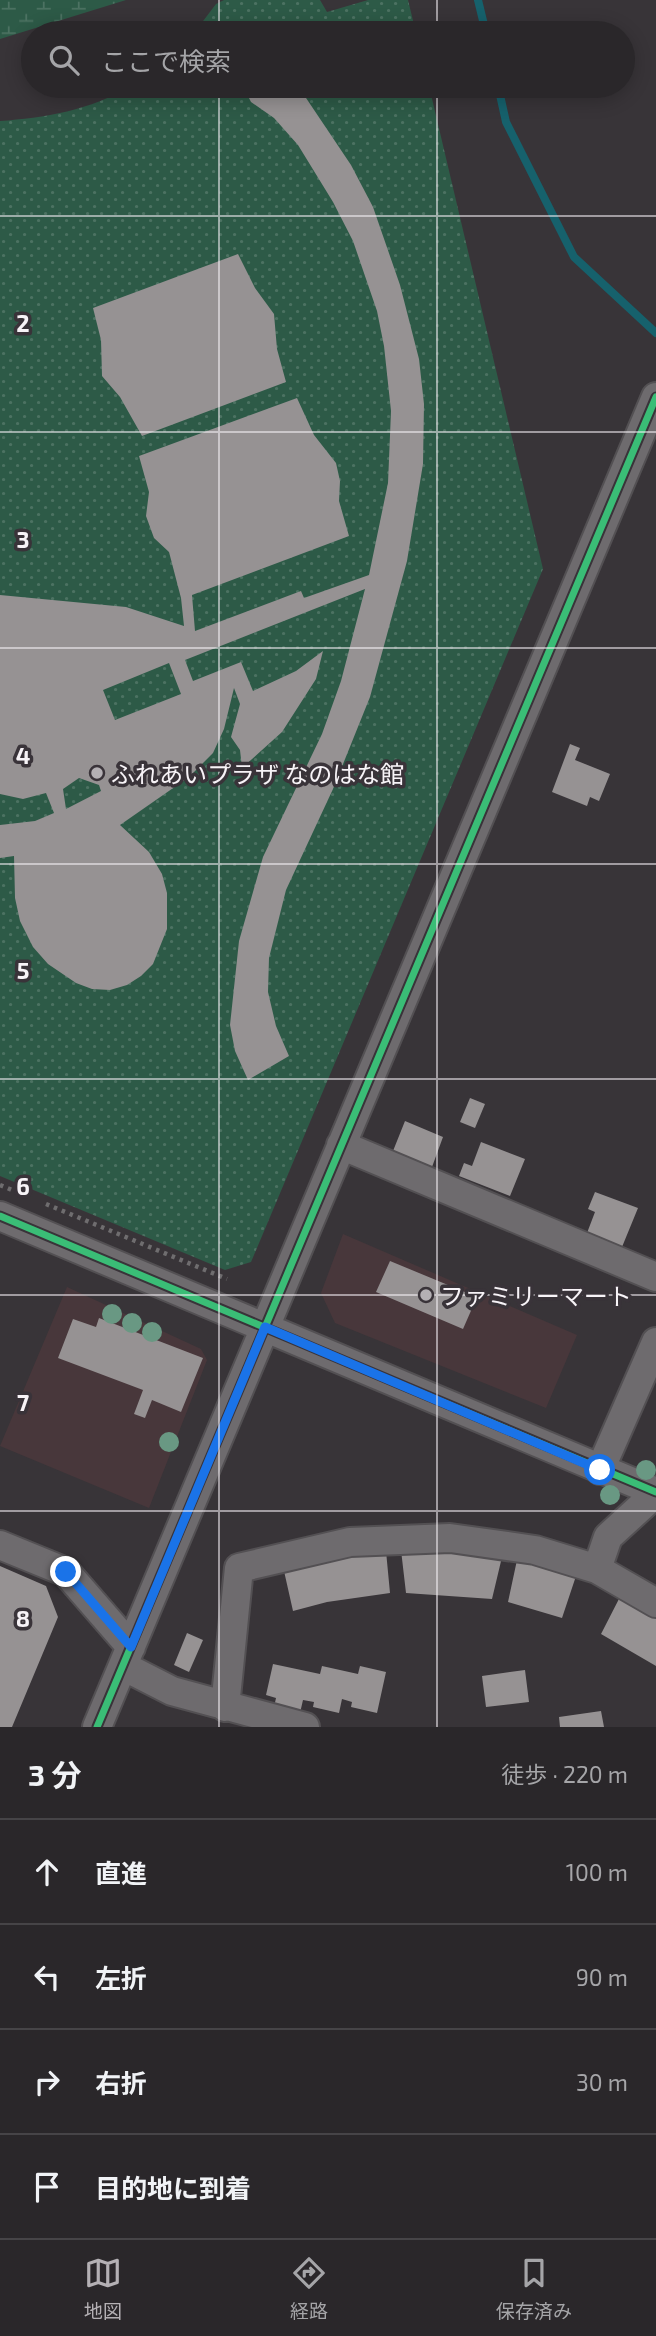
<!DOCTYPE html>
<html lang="ja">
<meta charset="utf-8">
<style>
:root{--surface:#2a272a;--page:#363336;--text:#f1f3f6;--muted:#a5a5a8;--line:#464447;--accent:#b4b0b4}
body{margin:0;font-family:"Exo 2","Noto Sans JP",sans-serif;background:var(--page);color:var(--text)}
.stop{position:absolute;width:21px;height:21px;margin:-16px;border:5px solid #1a73e8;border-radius:50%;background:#fff}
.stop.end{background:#1a73e8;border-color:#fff;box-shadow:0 2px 7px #0008}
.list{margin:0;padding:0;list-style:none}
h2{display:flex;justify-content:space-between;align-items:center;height:91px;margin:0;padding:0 28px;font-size:30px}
h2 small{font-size:23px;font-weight:400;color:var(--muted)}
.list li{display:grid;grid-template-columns:46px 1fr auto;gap:21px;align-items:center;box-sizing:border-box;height:105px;padding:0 28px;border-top:2px solid var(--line)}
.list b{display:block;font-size:26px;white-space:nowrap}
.list em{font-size:23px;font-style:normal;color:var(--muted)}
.icon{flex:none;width:38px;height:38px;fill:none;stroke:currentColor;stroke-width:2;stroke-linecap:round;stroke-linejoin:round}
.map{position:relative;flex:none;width:656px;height:1727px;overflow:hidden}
.search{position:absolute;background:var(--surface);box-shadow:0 4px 18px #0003;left:21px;right:21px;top:21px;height:77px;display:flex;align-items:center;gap:18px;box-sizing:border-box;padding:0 24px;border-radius:38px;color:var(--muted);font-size:26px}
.sheet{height:511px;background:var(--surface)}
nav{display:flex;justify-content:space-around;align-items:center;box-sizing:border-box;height:98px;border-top:2px solid var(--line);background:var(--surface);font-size:19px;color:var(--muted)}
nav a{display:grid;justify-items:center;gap:4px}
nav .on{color:var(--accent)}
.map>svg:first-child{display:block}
.commercial{fill:#48373b}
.wetland{fill:url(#wetland-marsh)}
.park{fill:url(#park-dots)}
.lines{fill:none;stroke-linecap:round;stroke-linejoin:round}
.stream{stroke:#16616c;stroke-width:8}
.building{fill:#969293;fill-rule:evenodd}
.minor-casing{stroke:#535053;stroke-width:32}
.path{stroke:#6f6d6f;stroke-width:4.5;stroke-dasharray:3.5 5;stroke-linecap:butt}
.minor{stroke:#6e6b6e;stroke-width:28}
.cycleway-casing{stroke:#393339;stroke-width:11}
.cycleway{stroke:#3abd76;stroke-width:7}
.tree{fill:#699883}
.route{stroke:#1a73e8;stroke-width:9}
.grid{fill:none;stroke:#f7f3f7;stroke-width:2;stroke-opacity:0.55}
.poi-dot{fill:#b4b0b4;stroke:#393339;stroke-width:2.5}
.labels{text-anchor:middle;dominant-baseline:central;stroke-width:7;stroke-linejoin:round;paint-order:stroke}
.poi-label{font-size:24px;fill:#f7f3f7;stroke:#393339;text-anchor:start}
.grid-label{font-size:23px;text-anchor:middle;font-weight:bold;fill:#f7f3f7;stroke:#393339;stroke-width:7;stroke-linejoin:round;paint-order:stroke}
</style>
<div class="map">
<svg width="656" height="1727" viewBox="0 0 656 1727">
<defs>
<pattern id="wetland-marsh" width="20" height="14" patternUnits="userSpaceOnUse" patternTransform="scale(1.75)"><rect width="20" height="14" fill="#2d5a47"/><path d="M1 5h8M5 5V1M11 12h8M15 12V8" fill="none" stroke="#4c7262"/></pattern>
<pattern id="park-dots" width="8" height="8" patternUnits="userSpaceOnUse" patternTransform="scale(1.75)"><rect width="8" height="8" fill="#2d5a47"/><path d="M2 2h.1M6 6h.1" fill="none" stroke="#4c7262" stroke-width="1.8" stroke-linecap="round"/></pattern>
</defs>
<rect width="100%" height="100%" fill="#383438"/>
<!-- commercial -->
<path class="commercial" d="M343,1234l234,101 -31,73 -211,-85 -14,-30z
M67,1287l134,62 6,11 -58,148 -149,-62z"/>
<!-- wetland -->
<path class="wetland" d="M0,0h126l-126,39z"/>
<!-- park -->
<path class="park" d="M224,0h96l7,12 41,-12h40l8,33h-222l22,-29z
M129,86h300l114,483 -292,693 -26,8 -225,-94v-1055c43,-3 93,-11 129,-35z"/>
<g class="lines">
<!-- stream -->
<path class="stream" d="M478,0l8,33
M498,86l8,36 68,135 82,76"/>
</g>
<!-- building -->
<path class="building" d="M243,86h55l53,79 22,42 27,78 19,74 5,45 -1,60 -16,97 -37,136 -37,92 -47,101 -17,68 -1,34 8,34 13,30 -41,24 -13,-29 -5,-26 9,-84 24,-84 59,-123 19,-53 24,-92 -180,71 8,21 48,-19 12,29 43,-20 27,-20 -7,28 -34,53 -40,36 -2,-18 -9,-13 9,-33 -6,-16 -10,41 -11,24 -24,24 -69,48 29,27 13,22 5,19v36l-14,35 -12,12 -14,9 -17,5 -18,-1 -16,-6 -28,-19 -15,-17 -13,-26 -5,-23 -1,-42 -14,2v-33l35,-4 19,-8 -8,-20 -23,6 -23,-5v-199l126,12 58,19 -3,-28 -12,-46 -15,-14 -8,-22 3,-24 -10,-36 158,-58 17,37 22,28 4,18 -1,20 10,35 -157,59 3,36 106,-40 3,7 65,-23 19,-92 3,-72 -7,-65 -7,-35 -24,-70 -20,-39 -35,-57 -24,-27 -23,-16zM169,663l12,31 -66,26 -12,-30zM79,778l20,7 2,6 -35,18 -3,-20z
M238,254l17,34 19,26 3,35 9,33 -144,54 -22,-39 -18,-21 -1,-36 -8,-32z
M570,744l10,4 -5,12 35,14 -11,27 -9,-4 -3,9 -35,-14z
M470,1098l15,6 -10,24 -15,-6z
M405,1121l38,16 -11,30 -39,-16z
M481,1142l44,17 -15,37 -51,-20 5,-13 8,3z
M595,1192l43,16 -16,39 -35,-14 8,-21 -7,-3z
M390,1261l87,36 -14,32 -87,-37z
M99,1318l104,40 -22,54 -29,-12 -7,18 -11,-4 9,-24 -85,-32 15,-39 23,8z
M401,1550h32l69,7 -10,42 -86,-6z
M386,1551l4,42 -63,9 -34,9 -9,-40 73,-17z
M517,1560l59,16 -14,42 -54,-16z
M0,1566l46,20 12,31 -46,110h-12z
M621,1595l35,19v52l-55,-32z
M187,1633l16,7 -14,32 -15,-7z
M273,1664l47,10 2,-8 36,8 2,-8 26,6 -9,41 -26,-6 1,-5 -10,-3 -3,14 -26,-6 1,-5 -11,-2 -3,13 -26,-6 2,-9 -10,-3z
M525,1670l4,32 -43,5 -4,-31z
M601,1711l3,16h-44l-1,-10z"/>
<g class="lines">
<defs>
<path id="minor" d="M341,1145l315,132
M0,1216l656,276
M600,1470l56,-128
M0,1545l66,27 65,75
M597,1569l11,-32 48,-44
M123,1666l49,25 133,36
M225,1707l14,-139 111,-26 100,-4 85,12 62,19 59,34
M97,1727l559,-1330"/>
</defs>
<!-- minor casing -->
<use href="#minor" class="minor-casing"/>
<!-- path -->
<path class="path" d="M0,1185l12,5
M46,1204l181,75"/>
<!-- minor -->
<use href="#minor" class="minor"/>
<defs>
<path id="cycleway" d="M0,1216l656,276
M97,1727l559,-1330"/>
</defs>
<!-- cycleway casing -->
<use href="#cycleway" class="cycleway-casing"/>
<!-- cycleway -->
<use href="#cycleway" class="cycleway"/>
</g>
<!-- trees -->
<g class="tree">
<circle cx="112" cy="1314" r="10"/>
<circle cx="132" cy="1323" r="10"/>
<circle cx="152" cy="1332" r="10"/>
<circle cx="169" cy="1442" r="10"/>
<circle cx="646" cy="1470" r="10"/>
<circle cx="610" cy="1495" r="10"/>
</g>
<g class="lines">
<!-- route -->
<path class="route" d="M66,1572l65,75 134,-320 335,143"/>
</g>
<!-- grid -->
<path class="grid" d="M219,0v33M437,0v33M219,86v1641M437,86v1641M0,216h656M0,432h656M0,648h656M0,864h656M0,1079h656M0,1295h656M0,1511h656"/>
<!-- markers -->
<g class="poi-dot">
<circle cx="97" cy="773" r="7"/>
<circle cx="426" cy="1295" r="7"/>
</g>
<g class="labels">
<!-- poi labels -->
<g class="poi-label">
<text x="111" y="773">ふれあいプラザ なのはな館</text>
<text x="440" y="1295">ファミリーマート</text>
</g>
</g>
<g class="grid-label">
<text x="23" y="332">2</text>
<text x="23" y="548">3</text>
<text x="23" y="764">4</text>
<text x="23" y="979">5</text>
<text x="23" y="1195">6</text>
<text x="23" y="1411">7</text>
<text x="23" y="1627">8</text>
</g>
</svg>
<div class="stop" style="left:600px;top:1470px"></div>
<div class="stop end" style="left:66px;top:1572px"></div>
<div class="search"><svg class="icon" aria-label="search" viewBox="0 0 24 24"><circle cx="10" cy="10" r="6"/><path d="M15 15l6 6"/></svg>ここで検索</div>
</div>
<section class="sheet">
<h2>3 分<small>徒歩 · 220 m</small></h2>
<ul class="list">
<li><svg class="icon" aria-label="ahead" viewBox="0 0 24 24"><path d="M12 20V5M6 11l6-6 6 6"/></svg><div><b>直進</b></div><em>100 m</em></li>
<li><svg class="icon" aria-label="left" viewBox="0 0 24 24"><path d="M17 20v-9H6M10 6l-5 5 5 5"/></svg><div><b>左折</b></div><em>90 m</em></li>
<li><svg class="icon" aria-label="right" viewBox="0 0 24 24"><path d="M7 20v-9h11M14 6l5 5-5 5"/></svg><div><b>右折</b></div><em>30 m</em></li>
<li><svg class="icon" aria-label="arrive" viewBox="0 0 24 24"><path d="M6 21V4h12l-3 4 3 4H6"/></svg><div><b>目的地に到着</b></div></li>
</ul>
</section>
<nav>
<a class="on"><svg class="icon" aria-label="map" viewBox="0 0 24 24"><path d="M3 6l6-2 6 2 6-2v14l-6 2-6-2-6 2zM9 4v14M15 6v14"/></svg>地図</a>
<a><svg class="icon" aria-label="directions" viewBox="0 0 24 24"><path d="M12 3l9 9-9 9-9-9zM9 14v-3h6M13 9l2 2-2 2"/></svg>経路</a>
<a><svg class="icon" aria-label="saved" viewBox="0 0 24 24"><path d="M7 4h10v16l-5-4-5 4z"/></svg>保存済み</a>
</nav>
